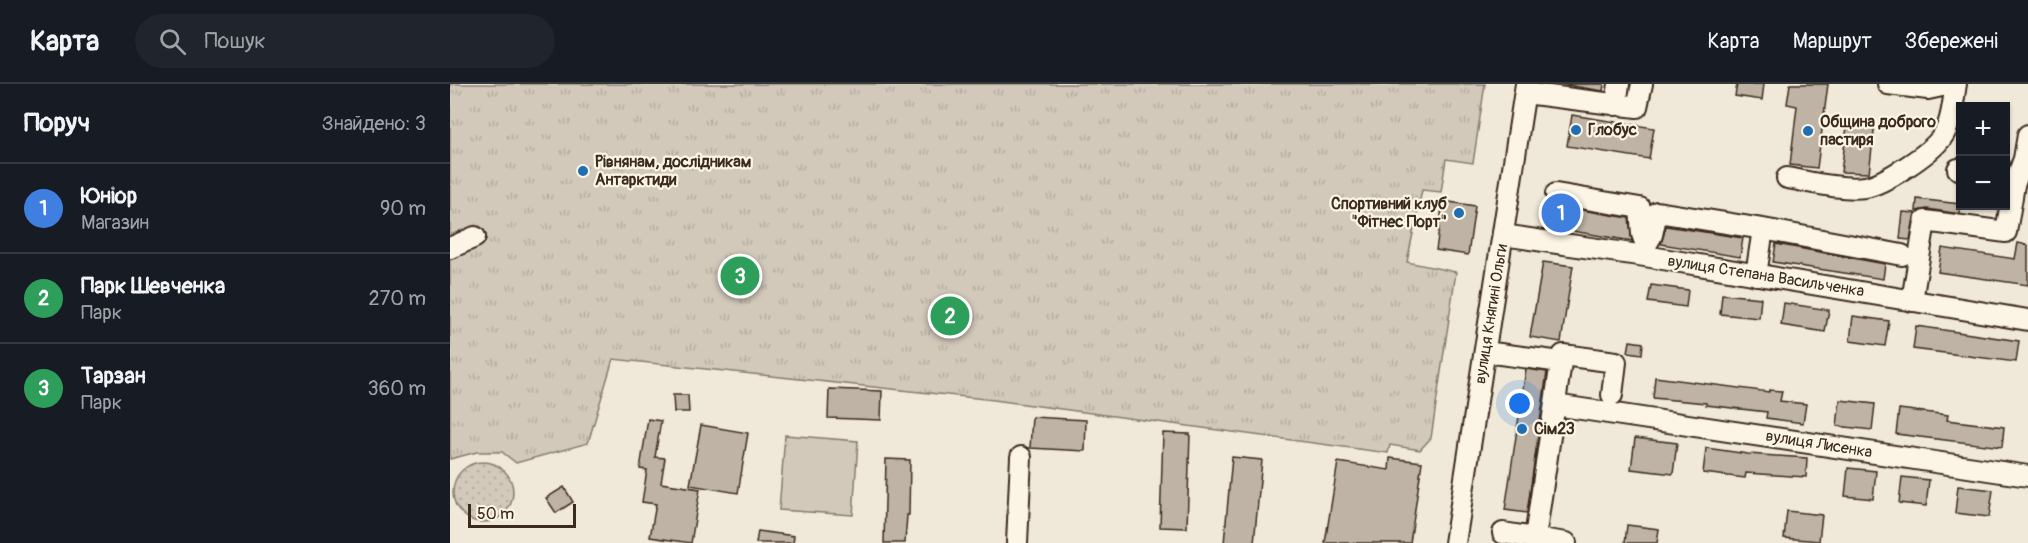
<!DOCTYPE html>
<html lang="uk">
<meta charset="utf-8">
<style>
:root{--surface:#171b24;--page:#20242c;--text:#f1f3f6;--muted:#9ea1a6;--line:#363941;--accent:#1f6fb2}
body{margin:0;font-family:Pangolin,sans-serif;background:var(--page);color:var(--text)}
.controls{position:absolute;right:18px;top:18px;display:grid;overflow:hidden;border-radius:0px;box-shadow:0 2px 4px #0004}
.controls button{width:54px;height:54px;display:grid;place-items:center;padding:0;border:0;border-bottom:2px solid var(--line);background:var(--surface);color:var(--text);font:30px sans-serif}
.scale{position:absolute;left:18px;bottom:15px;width:108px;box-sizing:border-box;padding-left:6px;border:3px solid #3b2a1e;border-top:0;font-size:16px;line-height:21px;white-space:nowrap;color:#3b2a1e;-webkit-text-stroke:4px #fcf5e5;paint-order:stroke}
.you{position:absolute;left:1070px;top:320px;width:21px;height:21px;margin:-15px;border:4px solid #fff;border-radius:50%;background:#1a73e8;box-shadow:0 0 0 9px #1a73e833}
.badge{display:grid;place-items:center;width:39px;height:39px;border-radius:50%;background:var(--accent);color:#fff;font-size:20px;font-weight:700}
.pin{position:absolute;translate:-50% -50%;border:3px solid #fff;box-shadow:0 2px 6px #0006}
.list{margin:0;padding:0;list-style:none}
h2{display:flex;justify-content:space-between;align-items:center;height:78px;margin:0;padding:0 24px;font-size:26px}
h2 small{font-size:20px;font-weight:400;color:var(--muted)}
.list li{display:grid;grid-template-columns:39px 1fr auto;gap:18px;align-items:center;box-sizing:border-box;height:90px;padding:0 24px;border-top:2px solid var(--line)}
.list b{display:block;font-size:22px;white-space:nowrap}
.list p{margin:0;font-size:20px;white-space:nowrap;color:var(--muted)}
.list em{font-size:20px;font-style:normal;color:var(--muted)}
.icon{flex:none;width:33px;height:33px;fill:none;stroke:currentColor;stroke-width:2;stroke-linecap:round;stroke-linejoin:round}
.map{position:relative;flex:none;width:1578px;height:459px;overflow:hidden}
header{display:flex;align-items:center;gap:36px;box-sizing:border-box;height:84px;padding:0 30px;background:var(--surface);border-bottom:2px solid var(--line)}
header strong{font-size:28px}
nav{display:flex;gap:33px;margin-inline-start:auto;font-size:21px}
.search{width:420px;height:54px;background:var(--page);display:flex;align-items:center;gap:15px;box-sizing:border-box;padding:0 21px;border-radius:33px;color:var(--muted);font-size:22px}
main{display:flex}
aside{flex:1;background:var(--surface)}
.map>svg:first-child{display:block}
.grass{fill:url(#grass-dots);stroke:#867a6c;stroke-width:1.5}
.park{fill:url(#park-tufts);stroke:#867a6c;stroke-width:1.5}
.pitch{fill:#d2c9ba;stroke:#867a6c;stroke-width:1.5}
.building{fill:#beb3a4;stroke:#3b2a1e;stroke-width:1.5}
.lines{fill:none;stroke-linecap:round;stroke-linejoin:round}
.minor-casing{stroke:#3b2a1e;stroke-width:24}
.minor{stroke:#fcf5e5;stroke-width:20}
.poi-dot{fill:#1f6fb2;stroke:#fcf5e5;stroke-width:2}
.labels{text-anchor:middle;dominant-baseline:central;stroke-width:4.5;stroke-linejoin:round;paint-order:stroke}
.poi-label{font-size:16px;font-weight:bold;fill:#3b2a1e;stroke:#fcf5e5;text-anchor:start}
.street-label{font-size:16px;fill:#3b2a1e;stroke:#fcf5e5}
</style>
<header>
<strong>Карта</strong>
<div class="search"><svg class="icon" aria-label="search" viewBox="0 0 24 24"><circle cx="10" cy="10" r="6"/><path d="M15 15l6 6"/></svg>Пошук</div>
<nav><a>Карта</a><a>Маршрут</a><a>Збережені</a></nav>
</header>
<main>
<aside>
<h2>Поруч<small>Знайдено: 3</small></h2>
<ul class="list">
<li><span class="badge" style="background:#3f7fe0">1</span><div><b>Юніор</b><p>Магазин</p></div><em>90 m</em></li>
<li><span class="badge" style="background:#2e9e5b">2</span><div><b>Парк Шевченка</b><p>Парк</p></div><em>270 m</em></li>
<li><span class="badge" style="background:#2e9e5b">3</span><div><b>Тарзан</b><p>Парк</p></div><em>360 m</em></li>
</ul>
</aside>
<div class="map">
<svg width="1578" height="459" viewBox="0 0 1578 459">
<defs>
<pattern id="grass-dots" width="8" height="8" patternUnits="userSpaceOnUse" patternTransform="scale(1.5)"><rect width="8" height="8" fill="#d2c9ba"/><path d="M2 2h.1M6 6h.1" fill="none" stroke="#b5ad9f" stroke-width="1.8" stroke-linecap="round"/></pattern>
<pattern id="park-tufts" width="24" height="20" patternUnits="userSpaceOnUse" patternTransform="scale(1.5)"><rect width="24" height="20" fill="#d2c9ba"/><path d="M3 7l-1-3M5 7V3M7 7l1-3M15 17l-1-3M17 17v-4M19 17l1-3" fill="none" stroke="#b5ad9f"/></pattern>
</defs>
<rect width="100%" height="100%" fill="#f0e9d9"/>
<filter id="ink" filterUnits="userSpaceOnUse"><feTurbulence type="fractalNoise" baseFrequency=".0167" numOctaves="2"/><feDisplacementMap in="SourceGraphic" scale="12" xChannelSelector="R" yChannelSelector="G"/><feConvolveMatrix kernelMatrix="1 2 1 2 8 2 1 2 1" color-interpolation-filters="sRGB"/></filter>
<g filter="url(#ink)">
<!-- grass -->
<path class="grass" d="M3 408a30 30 0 1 1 60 0a30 30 0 1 1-60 0Z"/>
<!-- park -->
<path class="park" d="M0,0h1035l-12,79 -27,-4 -5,33 -19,-2 -15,72 49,10 -25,166 -11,12 -30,-5 -2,8 -394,-53 -381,-41 -25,84 -72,20 -14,-11h-25l-27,7z"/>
<!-- pitch -->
<path class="pitch" d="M335,351l73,6 -5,74 -74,-5z"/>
<!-- building -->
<path class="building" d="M1110,0h44l-1,7z
M1287,0h27l-2,16 -27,-4z
M1340,0h38l-11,84 -27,-3 7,-59 -10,-2z
M1122,31l82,13 -5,31 -82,-13z
M1398,35l27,4 -6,50 -28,-1z
M1467,115l43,5v10l-33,-5 -11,2z
M993,117l32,5 -7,49 -32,-5z
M1102,121l77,13 3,23 -84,-14z
M1453,128l12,1 -5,27 -10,-1z
M1216,142l77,12 -3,19 -79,-13z
M1568,159l10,2v40l-90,-13 4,-24 73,11z
M1326,160l109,20 -2,15 -110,-17z
M1093,178l30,4 -12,76 -31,-5z
M1201,201l37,5 -2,17 -38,-5z
M1272,210l39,4 -2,20 -39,-4z
M1334,219l45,7 -4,22 -44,-7z
M1403,232l36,5 -4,25 -35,-5z
M1466,242l103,15 -3,21 -103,-13z
M1180,257l13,2 -1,11 -14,-2z
M1076,285l21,3 -20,141 -22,-3z
M1205,293l114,15v-2l13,1 -2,10 26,3 -3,19 -37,-5 1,-6 -61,-7v-2l-53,-5z
M379,305l53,2 -1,29 -53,-2z
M223,311h15l1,17h-15z
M1390,316l35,4 -3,26 -35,-4z
M1449,325l49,6 -1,5 57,7 -2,20 -106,-13z
M582,333l54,3 -1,31 -55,-3z
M198,335l13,2 -6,36 10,1 -4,25 39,6 -9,54 -41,-6 6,-33 -14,-2 5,-32 -7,-1z
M251,341l47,8 -10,60 -48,-8z
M713,349l27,1 -3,94 -27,-1z
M1185,354l42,5 -4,31 -42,-5z
M1256,364l42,6 59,4 -1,19 -60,-4 -1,5 -42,-5z
M782,373l30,3 -8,83h-30z
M940,374l32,4 -12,81h-85l13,-81 51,8z
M436,375l24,1 -1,55h-2l-2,28h-21z
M1398,384l28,3 -3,28 -28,-3z
M1452,393l27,3 -3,26 -27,-3z
M1508,402l35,4 -4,27 -34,-4z
M114,403l9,15 -17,11 -10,-15z
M1337,427l35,4 -3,26 -35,-3z
M1177,441l32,4 -2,14h-32z
M308,447l36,5 -1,7h-37z"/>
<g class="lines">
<defs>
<path id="minor" d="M1438,0l40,5 23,-5
M1075,9l112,14 5,-23
M1166,21l3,-21
M1508,85h2
M1337,94c23,4 55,12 78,9 19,-3 66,-34 77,-50 10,-14 11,-36 14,-53
M1106,110l84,14 2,26 4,11
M1053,151l142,21 383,64
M0,164l25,-11
M1195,172l1,-11 6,-10 5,-23 106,17
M1306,191l7,-46 139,26
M1462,217l13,-80 81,11 8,-47 10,-26 4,-24
M1035,268l76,10 -26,176
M1111,278l2,-7 53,7 -4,33
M1105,321l473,71
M1053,449l63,10
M567,459l4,-86
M1005,459l71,-459"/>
</defs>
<!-- minor casing -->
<use href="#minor" class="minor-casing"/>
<!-- minor -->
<use href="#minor" class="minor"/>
</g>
</g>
<!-- markers -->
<g class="poi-dot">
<circle cx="1126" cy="46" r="6"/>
<circle cx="1358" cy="47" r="6"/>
<circle cx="133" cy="87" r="6"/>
<circle cx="1009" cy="129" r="6"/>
<circle cx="1072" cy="345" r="6"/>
</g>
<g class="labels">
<!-- poi labels -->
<g class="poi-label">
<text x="1370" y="38">Община доброго<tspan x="1370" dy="18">пастиря</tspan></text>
<text x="1138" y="46">Глобус</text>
<text x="145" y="78">Рівнянам, дослідникам<tspan x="145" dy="18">Антарктиди</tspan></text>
<text x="997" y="120" text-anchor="end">Спортивний клуб<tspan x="997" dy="18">"Фітнес Порт"</tspan></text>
<text x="1084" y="345">Сім23</text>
</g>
<!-- street labels -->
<g class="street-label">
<text transform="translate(1316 192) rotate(9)">вулиця Степана Васильченка</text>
<text transform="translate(1041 230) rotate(-81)">вулиця Княгині Ольги</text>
<text transform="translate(1369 360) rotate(9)">вулиця Лисенка</text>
</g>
</g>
</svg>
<div class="controls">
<button>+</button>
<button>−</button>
</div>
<div class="scale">50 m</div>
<div class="you"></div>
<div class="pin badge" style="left:1111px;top:129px;background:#3f7fe0">1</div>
<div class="pin badge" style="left:500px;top:232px;background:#2e9e5b">2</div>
<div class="pin badge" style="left:290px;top:192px;background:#2e9e5b">3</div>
</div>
</main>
